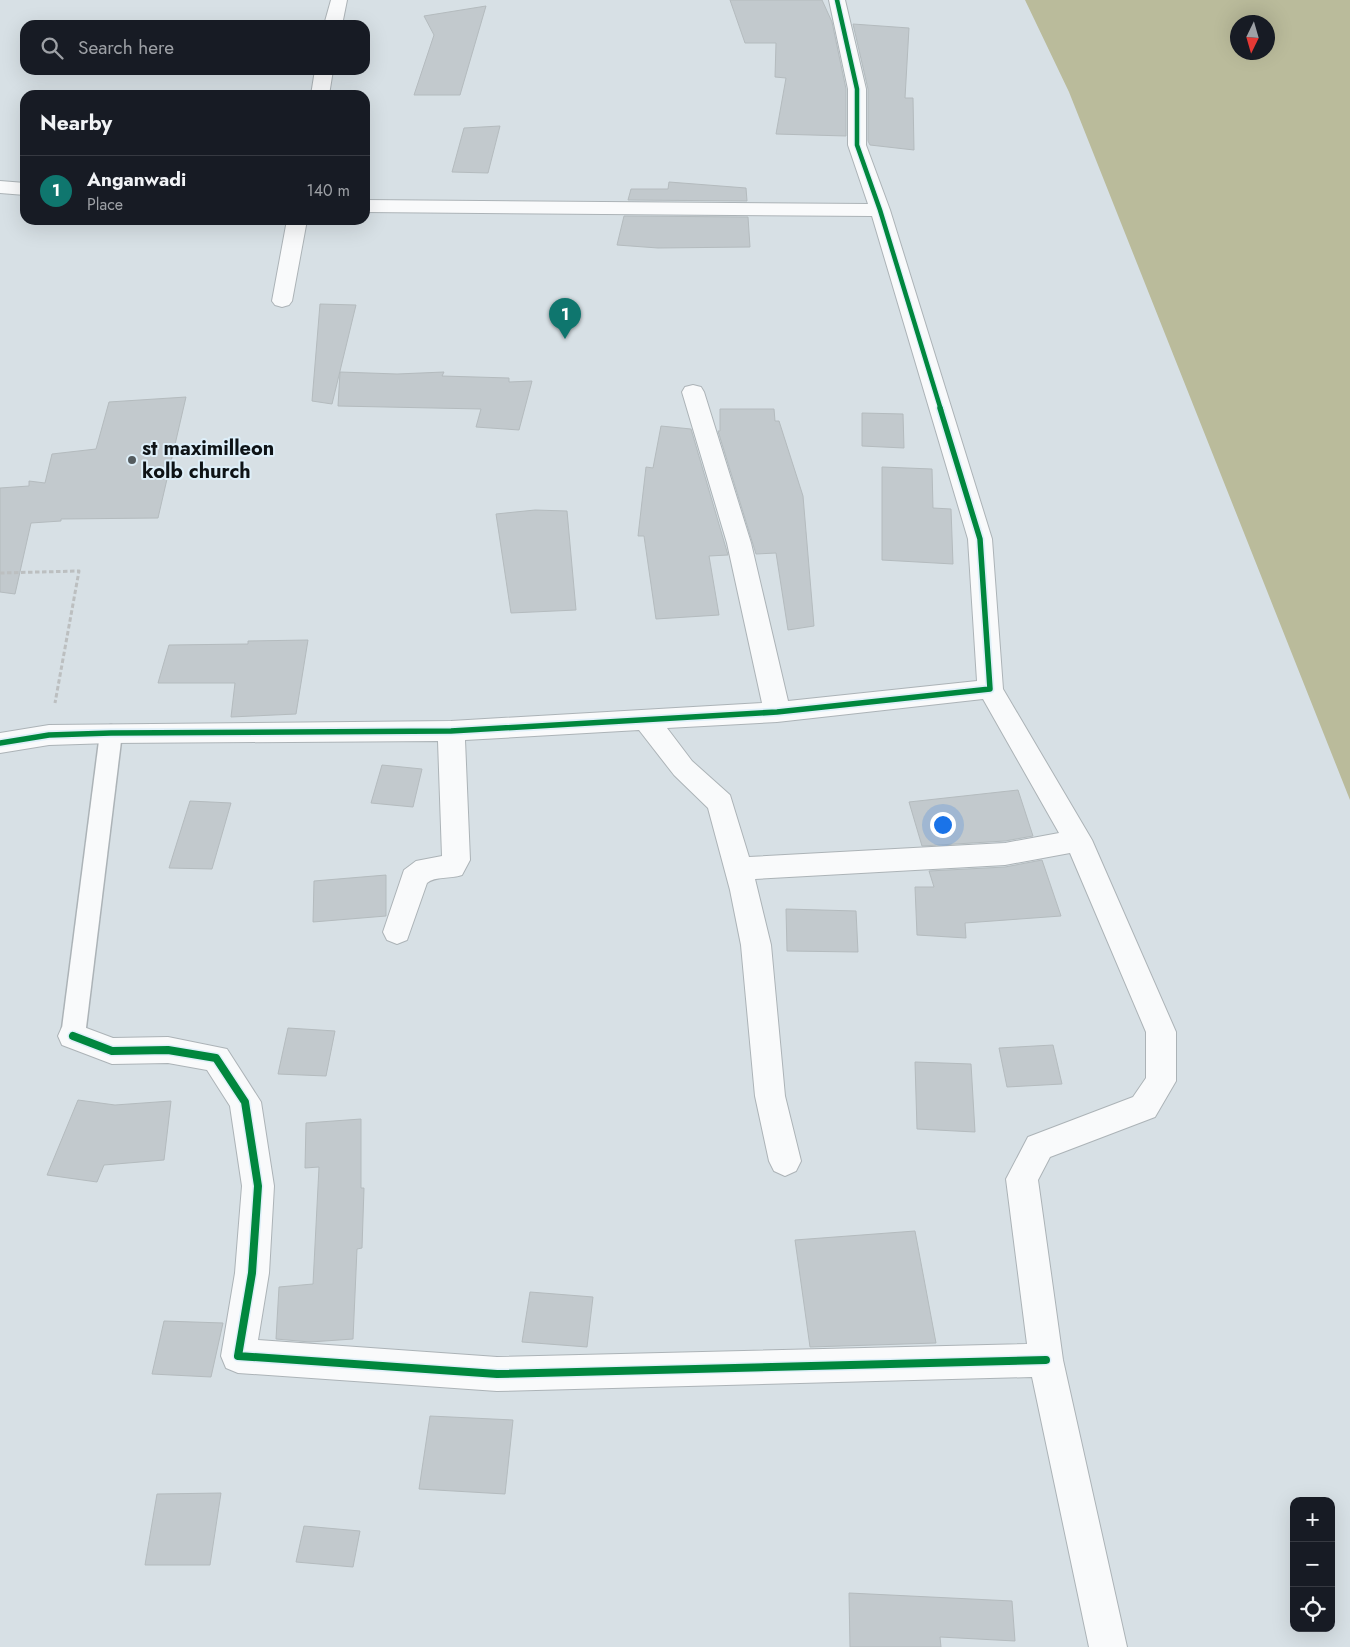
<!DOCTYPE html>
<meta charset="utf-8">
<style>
:root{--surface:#171b24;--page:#242831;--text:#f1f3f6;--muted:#9ea1a6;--line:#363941;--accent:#0f766e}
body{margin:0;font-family:Jost,sans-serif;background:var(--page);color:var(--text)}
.controls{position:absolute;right:15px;bottom:15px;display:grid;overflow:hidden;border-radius:10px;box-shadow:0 5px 20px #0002}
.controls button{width:45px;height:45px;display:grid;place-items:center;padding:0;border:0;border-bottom:1px solid var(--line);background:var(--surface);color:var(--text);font:25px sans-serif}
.compass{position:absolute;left:1230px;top:15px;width:45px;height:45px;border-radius:50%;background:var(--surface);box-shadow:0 5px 20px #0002;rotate:185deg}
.you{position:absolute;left:942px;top:824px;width:18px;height:18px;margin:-12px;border:4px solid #fff;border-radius:50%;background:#1a73e8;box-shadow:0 0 0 8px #1a73e833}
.badge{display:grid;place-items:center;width:32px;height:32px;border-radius:50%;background:var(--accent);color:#fff;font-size:16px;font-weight:700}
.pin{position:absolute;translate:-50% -41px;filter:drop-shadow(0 1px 2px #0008)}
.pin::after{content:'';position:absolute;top:26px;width:18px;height:15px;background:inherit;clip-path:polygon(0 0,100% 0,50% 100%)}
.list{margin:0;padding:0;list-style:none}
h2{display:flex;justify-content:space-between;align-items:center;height:65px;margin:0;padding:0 20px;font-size:21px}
h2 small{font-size:16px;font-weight:400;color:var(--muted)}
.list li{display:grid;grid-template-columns:32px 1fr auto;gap:15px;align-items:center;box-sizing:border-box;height:70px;padding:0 20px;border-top:1px solid var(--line)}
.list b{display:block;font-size:19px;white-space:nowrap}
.list p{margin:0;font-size:16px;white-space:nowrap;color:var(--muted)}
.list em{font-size:16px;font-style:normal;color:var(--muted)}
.icon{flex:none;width:28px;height:28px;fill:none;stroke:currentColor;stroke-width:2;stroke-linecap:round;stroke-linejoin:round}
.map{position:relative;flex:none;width:1350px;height:1647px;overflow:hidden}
.search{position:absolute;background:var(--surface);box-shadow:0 5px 20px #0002;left:20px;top:20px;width:350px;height:55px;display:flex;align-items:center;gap:12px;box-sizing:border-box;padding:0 18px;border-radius:15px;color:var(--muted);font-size:19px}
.panel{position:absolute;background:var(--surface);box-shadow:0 5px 20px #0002;left:20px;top:90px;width:350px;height:135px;border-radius:15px}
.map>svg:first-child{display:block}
.water{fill:#babb9b;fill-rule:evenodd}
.building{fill:#c2c9cd;stroke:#b4bbbe}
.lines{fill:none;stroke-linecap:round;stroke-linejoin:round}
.lane-casing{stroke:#acb3b7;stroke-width:3}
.street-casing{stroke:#acb3b7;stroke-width:2}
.path{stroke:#bcbfc0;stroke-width:3;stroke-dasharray:4.5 2.5;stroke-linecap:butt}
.lane{fill:#f9fafb;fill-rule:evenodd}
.street{fill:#f9fafb;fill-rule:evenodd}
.cycleway-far2-casing{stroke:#deeff9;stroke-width:7}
.cycleway-far1-casing{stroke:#deeff9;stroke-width:9}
.cycleway-casing{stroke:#deeff9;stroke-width:11}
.cycleway-far2{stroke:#00873e;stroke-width:4.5}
.cycleway-far1{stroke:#00873e;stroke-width:5.5}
.cycleway{stroke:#00873e;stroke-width:8}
.poi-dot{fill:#545b5e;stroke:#deeff9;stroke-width:2}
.labels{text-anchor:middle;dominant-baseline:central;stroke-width:4;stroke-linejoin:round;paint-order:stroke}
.poi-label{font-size:20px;font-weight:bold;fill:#0e1316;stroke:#deeff9;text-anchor:start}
</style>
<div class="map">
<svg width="1350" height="1647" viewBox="0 0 1350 1647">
<rect width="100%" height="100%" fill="#d7e0e5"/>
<!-- water -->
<path class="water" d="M1025,0h325v800l-281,-708zM1238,22h30v30h-30z"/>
<!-- building -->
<path class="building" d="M730,0h92l10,22 14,67v47l-70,-2 10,-56 -11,-1 1,-34h-31z
M486,6l-26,89h-46l20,-60 -10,-19z
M853,24l56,4 -4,70h8l1,52 -44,-5 -2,-4v-52z
M500,126l-12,47 -36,-1 12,-44z
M669,182l77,6 1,13 -119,-1 3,-11h37z
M624,216l124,1 2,30 -92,1 -41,-3z
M320,304l36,1 -24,99 -20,-3z
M340,372l57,2 47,-2 -2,4 67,2v4l23,-1 -13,49 -43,-3 5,-18 -143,-3z
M186,397l-28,121 -97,1v2l-30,2 -16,71 -15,-2v-104l29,-2v-5l16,2 7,-29 44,-5 13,-47z
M720,409h54l1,12h4l24,75 11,130 -26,4 -12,-77 -20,1 -38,-123h2z
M862,413l41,1 1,34 -42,-2z
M661,426l30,3 37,126 -19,1 10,59 -63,4 -12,-83h-6l8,-69 7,1z
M882,467l50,2 1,39 18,1 2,55 -71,-4z
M535,510l32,1 9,99 -65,3 -15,-99z
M308,640l-12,74 -65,3 4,-34h-77l11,-38 79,-1v-3z
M382,765l40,4 -9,38 -42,-4z
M1018,790l15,46 -28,5 -83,5 -13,-44z
M190,801l41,2 -19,66 -43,-1z
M1042,860l19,56 -96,7 1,15 -49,-3 -2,-48h19l-5,-16 76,-4z
M386,875v41l-73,6 1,-41z
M786,909l70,2 2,41 -71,-1z
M288,1028l47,3 -9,45 -48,-2z
M1053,1045l9,39 -55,3 -8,-39z
M915,1062l56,2 4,68 -58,-3z
M78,1100l37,5 56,-4 -7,59 -60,5 -7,17 -50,-7z
M361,1119v69h3l-2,60 -5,1 -4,90 -43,3 -34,-3 3,-52 34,-3 6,-117 -14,1 1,-45z
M915,1231l21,112 -126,4 -15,-107z
M530,1292l63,5 -6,50 -65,-5z
M164,1321l59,2 -12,54 -59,-3z
M430,1416l83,4 -8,74 -86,-5z
M221,1493l-11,72h-65l12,-71z
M304,1526l56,5 -7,36 -57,-5z
M849,1593l163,8 3,40 -75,-4 1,10h-91z"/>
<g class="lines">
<defs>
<path id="lane" d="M111,725l8,2 3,6 -37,303 -3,8 -9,3 -9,-3 -3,-8 39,-303 3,-6z"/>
<path id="street" d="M331,0h16l-5,25h-18z
M829,0h16l21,89v56l24,65 102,329 11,150 89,151 84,192v49l-21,36 -105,40 -12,23 25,180 64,287h-38l-57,-270 -535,14 -259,-18 -12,-5 -5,-12 14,-83 7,-87 -12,-80 -23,-36 -39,-7 -56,1 -50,-19 -4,-9 4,-9 11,-4 40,15 55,-1 59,12 34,53 13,84 -5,87 -11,67 239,17 530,-13 -21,-165 22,-42 105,-40 13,-19v-46l-76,-179 -65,12 -250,14 16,66 14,151 16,65 -5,10 -11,5 -11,-5 -5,-10 -14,-65 -14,-151 -11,-55 -22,-82 -34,-33 -35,-45 -174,10 5,120 -8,15c-11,4 -27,1 -35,8l-20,57 -10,4 -10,-4 -4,-8 21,-62 12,-9 26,-5 -4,-115 -327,2 -62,2 -49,8v-20l49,-8 402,-4 311,-18 -35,-160 -45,-151 3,-5 8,-2 8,2 3,5 47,151 37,158 189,-20 -9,-142 -96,-323 -507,-4v-12l503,4 -20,-59v-56zM983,699l76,134 -54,10 -256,14 -19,-62 -38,-34 -25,-33 110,-6z
M315,70h18l-4,25h-18z
M0,181l25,2v12l-25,-2z
M287,220h20l-15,81 -3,4 -7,2 -7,-2 -3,-4z"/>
</defs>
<!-- lane casing -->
<use href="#lane" class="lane-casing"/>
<!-- street casing -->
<use href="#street" class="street-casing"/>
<!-- path -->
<path class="path" d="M0,573l79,-2 -24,132"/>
<!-- lane -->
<use href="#lane" class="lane"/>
<!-- street -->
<use href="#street" class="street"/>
<defs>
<path id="cycleway-far2" d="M837,0l20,89v56l23,65 61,200"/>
<path id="cycleway-far1" d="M0,743l49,-8 62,-2 340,-2 326,-19 213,-23 -10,-150 -40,-131"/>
<path id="cycleway" d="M73,1036l39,15 56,-1 48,8 29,44 13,84 -6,87 -14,83 259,18 549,-14"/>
</defs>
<!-- cycleway-far2 casing -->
<use href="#cycleway-far2" class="cycleway-far2-casing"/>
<!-- cycleway-far1 casing -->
<use href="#cycleway-far1" class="cycleway-far1-casing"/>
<!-- cycleway casing -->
<use href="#cycleway" class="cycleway-casing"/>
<!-- cycleway-far2 -->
<use href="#cycleway-far2" class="cycleway-far2"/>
<!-- cycleway-far1 -->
<use href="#cycleway-far1" class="cycleway-far1"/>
<!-- cycleway -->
<use href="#cycleway" class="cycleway"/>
</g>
<!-- markers -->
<circle class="poi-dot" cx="132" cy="460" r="5"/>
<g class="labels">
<!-- poi labels -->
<g class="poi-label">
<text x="142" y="448">st maximilleon<tspan x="142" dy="23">kolb church</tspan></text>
</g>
</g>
</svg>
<div class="controls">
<button>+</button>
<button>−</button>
<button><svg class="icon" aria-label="locate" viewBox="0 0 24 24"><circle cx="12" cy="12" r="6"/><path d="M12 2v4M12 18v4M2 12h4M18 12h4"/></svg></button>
</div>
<svg class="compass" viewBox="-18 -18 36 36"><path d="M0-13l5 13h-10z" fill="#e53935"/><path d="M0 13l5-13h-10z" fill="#9ea1a6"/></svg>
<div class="you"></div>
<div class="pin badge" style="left:565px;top:339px">1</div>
<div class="search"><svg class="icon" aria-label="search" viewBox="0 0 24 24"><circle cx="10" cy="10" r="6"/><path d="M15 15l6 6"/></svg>Search here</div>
<section class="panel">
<h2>Nearby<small></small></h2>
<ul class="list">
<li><span class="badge">1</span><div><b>Anganwadi</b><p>Place</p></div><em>140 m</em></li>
</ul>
</section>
</div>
